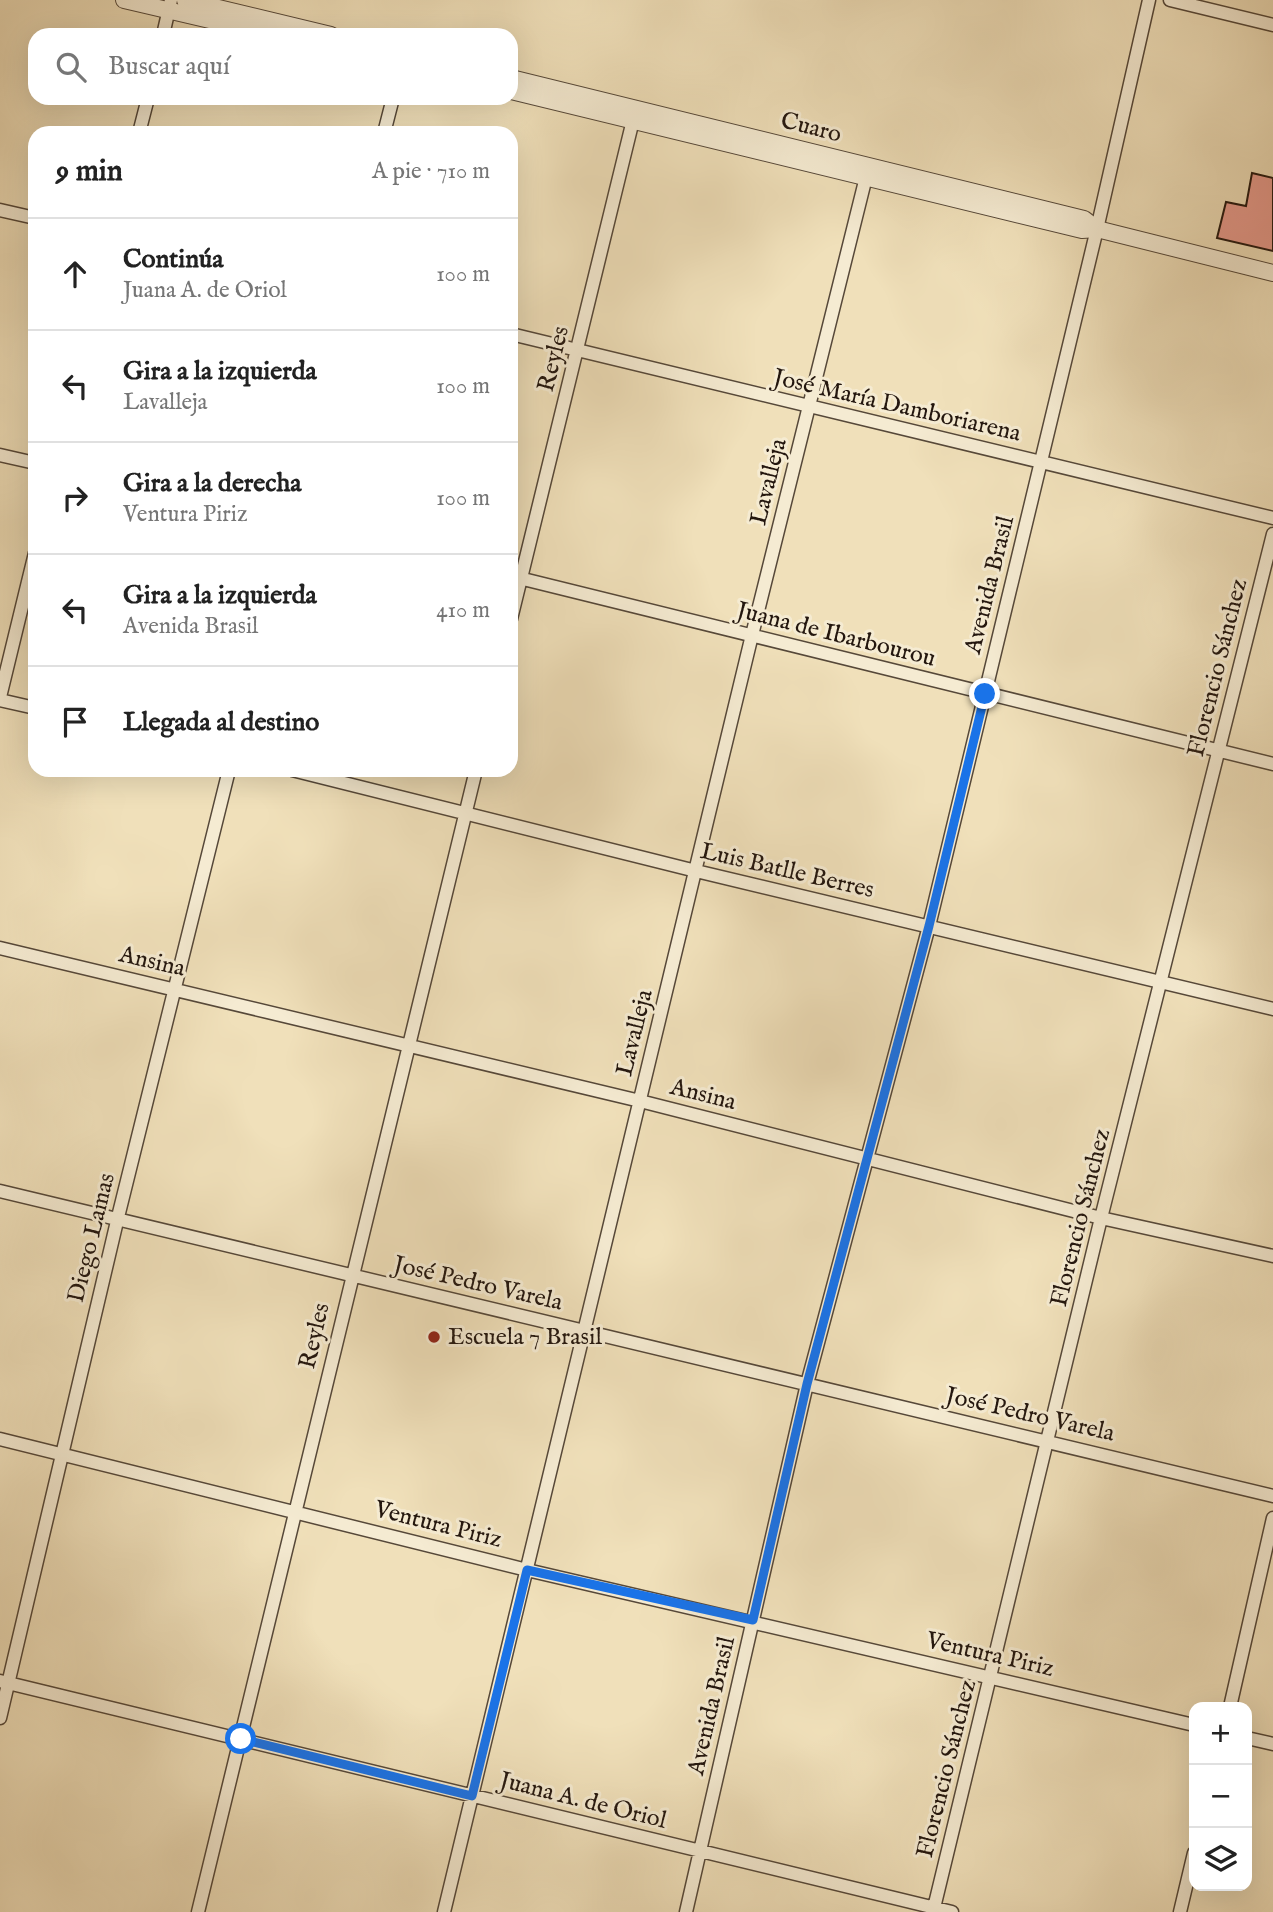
<!DOCTYPE html>
<html lang="es">
<meta charset="utf-8">
<style>
:root{--surface:#fff;--page:#f6f6f6;--text:#222;--muted:#767676;--line:#e0e0e0}
body{margin:0;font-family:"IM FELL English",serif;background:var(--page);color:var(--text)}
.controls{position:absolute;right:21px;bottom:21px;display:grid;overflow:hidden;border-radius:14px;box-shadow:0 7px 28px #0002}
.controls button{width:63px;height:63px;display:grid;place-items:center;padding:0;border:0;border-bottom:2px solid var(--line);background:var(--surface);color:var(--text);font:35px sans-serif}
.stop{position:absolute;width:21px;height:21px;margin:-16px;border:5px solid #1a73e8;border-radius:50%;background:#fff}
.stop.end{background:#1a73e8;border-color:#fff;box-shadow:0 2px 7px #0008}
.list{margin:0;padding:0;list-style:none}
h2{display:flex;justify-content:space-between;align-items:center;height:91px;margin:0;padding:0 28px;font-size:30px}
h2 small{font-size:23px;font-weight:400;color:var(--muted)}
.list li{display:grid;grid-template-columns:46px 1fr auto;gap:21px;align-items:center;box-sizing:border-box;height:112px;padding:0 28px;border-top:2px solid var(--line)}
.list b{display:block;font-size:26px;white-space:nowrap}
.list p{margin:0;font-size:23px;white-space:nowrap;color:var(--muted)}
.list em{font-size:23px;font-style:normal;color:var(--muted)}
.icon{flex:none;width:38px;height:38px;fill:none;stroke:currentColor;stroke-width:2;stroke-linecap:round;stroke-linejoin:round}
.map{position:relative;flex:none;width:1273px;height:1912px;overflow:hidden}
.search{position:absolute;background:var(--surface);box-shadow:0 7px 28px #0002;left:28px;top:28px;width:490px;height:77px;display:flex;align-items:center;gap:18px;box-sizing:border-box;padding:0 24px;border-radius:21px;color:var(--muted);font-size:26px}
.panel{position:absolute;background:var(--surface);box-shadow:0 7px 28px #0002;left:28px;top:126px;width:490px;height:651px;border-radius:21px}
.map>svg:first-child{display:block}
.building{fill:#e89b8e;stroke:#23160e;stroke-width:2}
.lines{fill:none;stroke-linecap:round;stroke-linejoin:round}
.minor-casing{stroke:#564839;stroke-width:15}
.tertiary-casing{stroke:#564839;stroke-width:18}
.minor{stroke:#f5ebd2;stroke-width:12}
.tertiary{stroke:#f5ebd2;stroke-width:16}
.route{stroke:#1a73e8;stroke-width:9}
.poi-dot{fill:#8f2418;stroke:#f5ebd2;stroke-width:2.5}
.labels{text-anchor:middle;dominant-baseline:central;stroke-width:6;stroke-linejoin:round;paint-order:stroke}
.street-label{font-size:24px;fill:#23160e;stroke:#f5ebd2}
.poi-label{font-size:24px;fill:#23160e;stroke:#f5ebd2;text-anchor:start}
</style>
<div class="map">
<svg width="1273" height="1912" viewBox="0 0 1273 1912">
<rect width="100%" height="100%" fill="#f0e0ba"/>
<filter id="stains"><feTurbulence type="fractalNoise" baseFrequency=".00286" numOctaves="4"/><feColorMatrix values="0 0 0 0 .2 0 0 0 0 .09 0 0 0 0 .02 0 0 0 .5 -.17"/></filter>
<radialGradient id="worn" r=".72"><stop offset=".6" stop-color="#630" stop-opacity="0"/><stop offset="1" stop-color="#630" stop-opacity=".3"/></radialGradient>
<!-- building -->
<path class="building" d="M1252,173l21,5v73l-56,-13 9,-36 20,4z"/>
<g class="lines">
<defs>
<path id="minor" d="M1170,0l103,25
M163,35l8,-35
M139,133l9,-35
M384,133l9,-35
M0,210l35,8
M511,334l762,184
M0,455l35,8
M511,576l762,188
M511,619l124,-507
M0,697l35,-144
M0,700l35,8
M292,770l404,101 577,138
M0,948l640,153 461,117 172,38
M0,1191l1273,305
M0,1439l527,131 667,155
M0,1681l952,231
M1230,1707l43,-189
M0,1718l118,-501 111,-447
M1247,1738l26,6
M198,1912l278,-1142
M444,1912l308,-1277 116,-466
M686,1912l121,-528 122,-458 168,-697 52,-229
M933,1912l168,-694 172,-684
M1180,1912l14,-59"/>
<path id="tertiary" d="M124,0l150,35
M185,0l146,35
M511,78l573,141 13,10
M511,91l571,139 15,-1 176,44"/>
</defs>
<!-- minor casing -->
<use href="#minor" class="minor-casing"/>
<!-- tertiary casing -->
<use href="#tertiary" class="tertiary-casing"/>
<!-- minor -->
<use href="#minor" class="minor"/>
<!-- tertiary -->
<use href="#tertiary" class="tertiary"/>
</g>
<g class="lines">
<!-- route -->
<path class="route" d="M241,1739l231,57 55,-226 226,50 54,-236 122,-458 56,-232"/>
</g>
<!-- markers -->
<circle class="poi-dot" cx="434" cy="1337" r="7"/>
<g class="labels">
<!-- street labels -->
<g class="street-label">
<text transform="translate(811 128) rotate(14)">Cuaro</text>
<text transform="translate(554 359) rotate(-76)">Reyles</text>
<text transform="translate(897 406) rotate(13)">José María Damboriarena</text>
<text transform="translate(769 482) rotate(-76)">Lavalleja</text>
<text transform="translate(990 585) rotate(-76)">Avenida Brasil</text>
<text transform="translate(836 635) rotate(14)">Juana de Ibarbourou</text>
<text transform="translate(1218 668) rotate(-76)">Florencio Sánchez</text>
<text transform="translate(787 871) rotate(13)">Luis Batlle Berres</text>
<text transform="translate(152 962) rotate(13)">Ansina</text>
<text transform="translate(635 1033) rotate(-76)">Lavalleja</text>
<text transform="translate(703 1095) rotate(14)">Ansina</text>
<text transform="translate(1081 1218) rotate(-76)">Florencio Sánchez</text>
<text transform="translate(92 1238) rotate(-76)">Diego Lamas</text>
<text transform="translate(478 1284) rotate(13)">José Pedro Varela</text>
<text transform="translate(315 1336) rotate(-77)">Reyles</text>
<text transform="translate(1030 1415) rotate(13)">José Pedro Varela</text>
<text transform="translate(438 1525) rotate(14)">Ventura Piriz</text>
<text transform="translate(990 1655) rotate(13)">Ventura Piriz</text>
<text transform="translate(712 1706) rotate(-77)">Avenida Brasil</text>
<text transform="translate(947 1769) rotate(-76)">Florencio Sánchez</text>
<text transform="translate(583 1801) rotate(14)">Juana A. de Oriol</text>
</g>
<!-- poi labels -->
<g class="poi-label">
<text x="448" y="1337">Escuela 7 Brasil</text>
</g>
</g>
<rect width="100%" height="100%" filter="url(#stains)"/>
<rect width="100%" height="100%" fill="url(#worn)"/>
</svg>
<div class="controls">
<button>+</button>
<button>−</button>
<button><svg class="icon" aria-label="layers" viewBox="0 0 24 24"><path d="M12 4l9 5-9 5-9-5zM3 14l9 5 9-5"/></svg></button>
</div>
<div class="stop" style="left:241px;top:1739px"></div>
<div class="stop end" style="left:985px;top:694px"></div>
<div class="search"><svg class="icon" aria-label="search" viewBox="0 0 24 24"><circle cx="10" cy="10" r="6"/><path d="M15 15l6 6"/></svg>Buscar aquí</div>
<section class="panel">
<h2>9 min<small>A pie · 710 m</small></h2>
<ul class="list">
<li><svg class="icon" aria-label="ahead" viewBox="0 0 24 24"><path d="M12 20V5M6 11l6-6 6 6"/></svg><div><b>Continúa</b><p>Juana A. de Oriol</p></div><em>100 m</em></li>
<li><svg class="icon" aria-label="left" viewBox="0 0 24 24"><path d="M17 20v-9H6M10 6l-5 5 5 5"/></svg><div><b>Gira a la izquierda</b><p>Lavalleja</p></div><em>100 m</em></li>
<li><svg class="icon" aria-label="right" viewBox="0 0 24 24"><path d="M7 20v-9h11M14 6l5 5-5 5"/></svg><div><b>Gira a la derecha</b><p>Ventura Piriz</p></div><em>100 m</em></li>
<li><svg class="icon" aria-label="left" viewBox="0 0 24 24"><path d="M17 20v-9H6M10 6l-5 5 5 5"/></svg><div><b>Gira a la izquierda</b><p>Avenida Brasil</p></div><em>410 m</em></li>
<li><svg class="icon" aria-label="arrive" viewBox="0 0 24 24"><path d="M6 21V4h12l-3 4 3 4H6"/></svg><div><b>Llegada al destino</b></div></li>
</ul>
</section>
</div>
